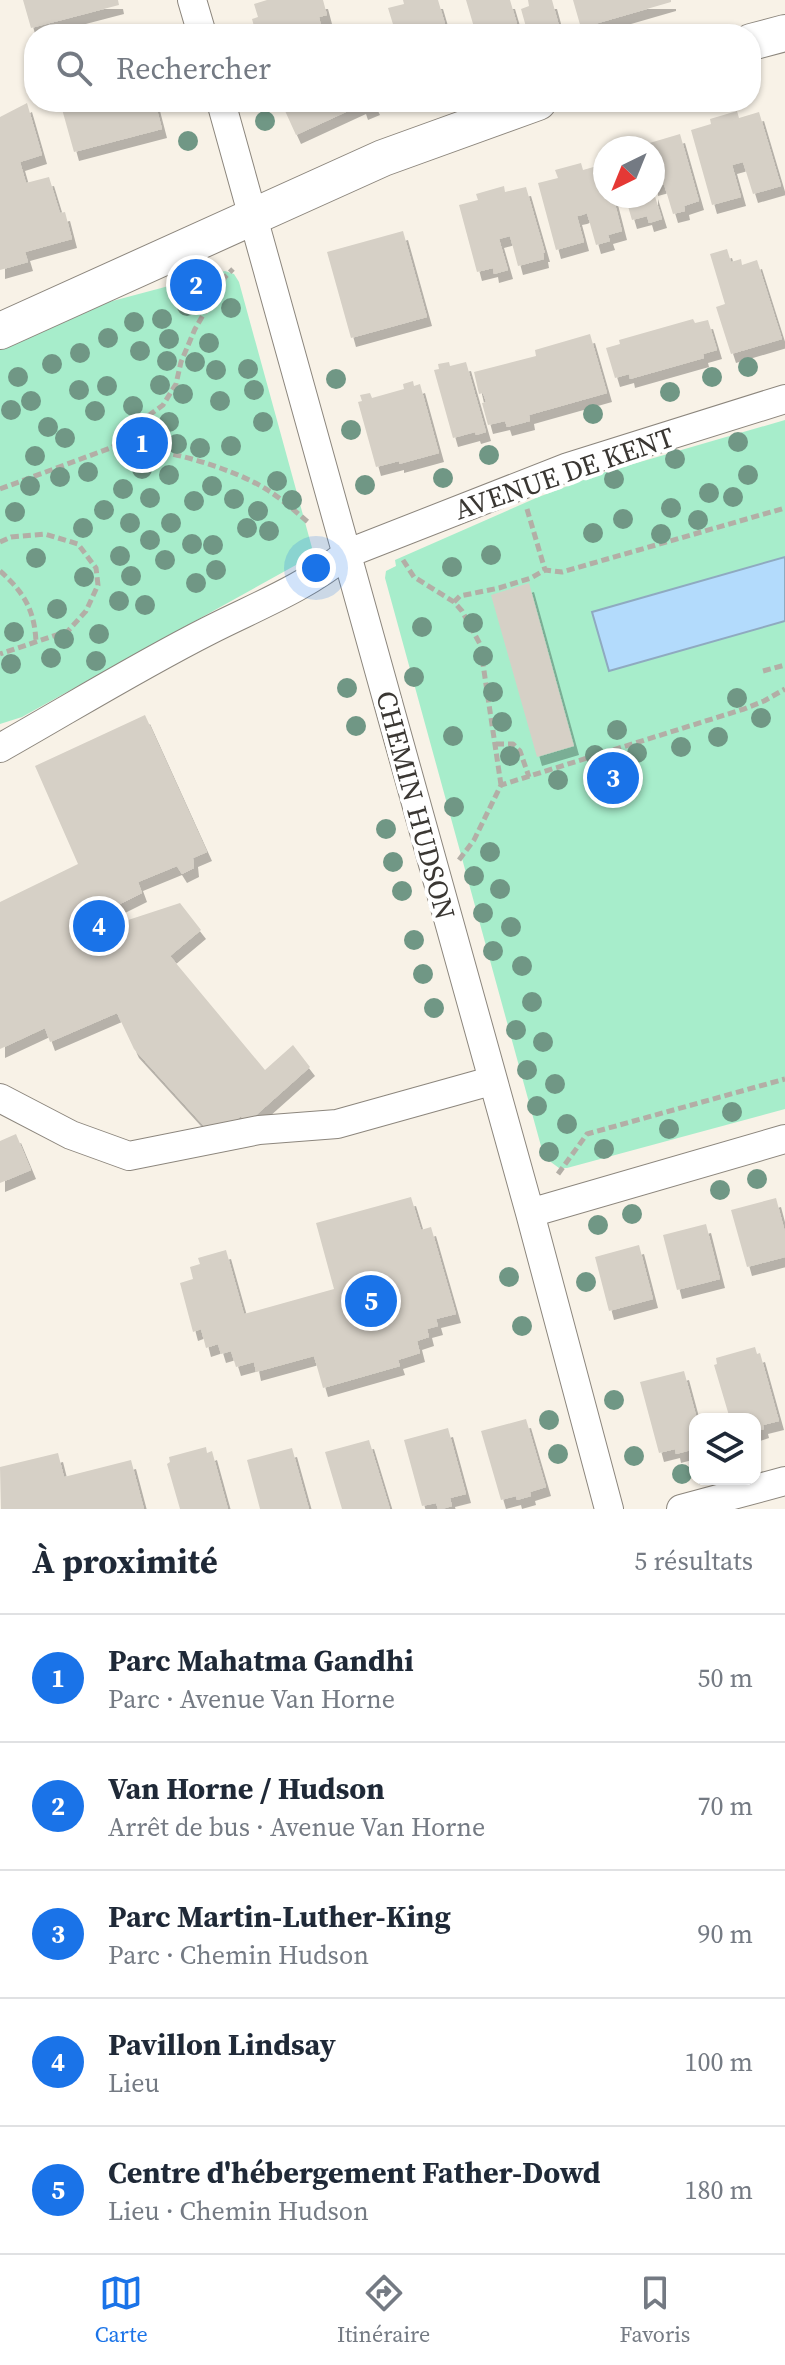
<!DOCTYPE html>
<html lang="fr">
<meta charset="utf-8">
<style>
:root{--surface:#fff;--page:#f6f6f7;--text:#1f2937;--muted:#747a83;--line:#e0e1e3;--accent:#1a73e8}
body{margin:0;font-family:"Source Serif 4",serif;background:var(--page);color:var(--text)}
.controls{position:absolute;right:24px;bottom:24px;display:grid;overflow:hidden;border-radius:16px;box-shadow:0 2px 6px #0004}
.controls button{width:72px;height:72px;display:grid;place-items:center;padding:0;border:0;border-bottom:2px solid var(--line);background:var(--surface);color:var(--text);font:40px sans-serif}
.compass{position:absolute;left:593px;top:136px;width:72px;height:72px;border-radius:50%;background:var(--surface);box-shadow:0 2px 6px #0004;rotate:223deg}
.you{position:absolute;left:316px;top:568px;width:28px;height:28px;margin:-20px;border:6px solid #fff;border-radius:50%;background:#1a73e8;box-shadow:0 0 0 12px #1a73e833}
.badge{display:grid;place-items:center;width:52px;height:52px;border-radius:50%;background:var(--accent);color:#fff;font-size:26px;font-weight:700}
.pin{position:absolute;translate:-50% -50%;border:4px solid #fff;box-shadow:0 2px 8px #0006}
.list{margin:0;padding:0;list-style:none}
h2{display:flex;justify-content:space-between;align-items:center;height:104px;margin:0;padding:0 32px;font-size:34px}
h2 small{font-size:26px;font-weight:400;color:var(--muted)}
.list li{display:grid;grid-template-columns:52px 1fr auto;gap:24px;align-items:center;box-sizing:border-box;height:128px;padding:0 32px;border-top:2px solid var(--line)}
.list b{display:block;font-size:30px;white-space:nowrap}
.list p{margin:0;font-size:26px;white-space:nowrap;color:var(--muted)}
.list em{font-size:26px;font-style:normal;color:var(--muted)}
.icon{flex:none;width:44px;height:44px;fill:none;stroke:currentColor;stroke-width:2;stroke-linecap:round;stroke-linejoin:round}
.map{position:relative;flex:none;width:785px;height:1509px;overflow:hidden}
.search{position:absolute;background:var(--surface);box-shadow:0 2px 6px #0004;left:24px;right:24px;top:24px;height:88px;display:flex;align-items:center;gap:20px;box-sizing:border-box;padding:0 28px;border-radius:32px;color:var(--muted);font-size:30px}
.sheet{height:744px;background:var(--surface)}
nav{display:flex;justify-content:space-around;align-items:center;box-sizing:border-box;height:112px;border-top:2px solid var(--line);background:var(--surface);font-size:22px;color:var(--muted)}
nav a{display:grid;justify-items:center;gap:4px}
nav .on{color:var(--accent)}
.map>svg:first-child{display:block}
.green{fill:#a7edcb}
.water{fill:#b3dbfc;stroke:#8faac0;stroke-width:2}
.building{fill:#d6d0c6;filter:url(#shadow)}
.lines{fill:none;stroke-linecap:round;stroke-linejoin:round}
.minor-casing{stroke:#8c867d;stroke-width:30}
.major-casing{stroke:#8c867d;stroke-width:38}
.path{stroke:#b3aea6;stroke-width:5;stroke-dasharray:8 4;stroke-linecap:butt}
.minor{stroke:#fff;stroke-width:28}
.major{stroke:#fff;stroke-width:36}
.tree{fill:#709785}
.labels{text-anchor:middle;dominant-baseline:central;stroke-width:8;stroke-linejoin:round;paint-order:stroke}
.street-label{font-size:28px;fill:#3a3733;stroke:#fff}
</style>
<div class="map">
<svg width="785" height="1509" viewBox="0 0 785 1509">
<defs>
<filter id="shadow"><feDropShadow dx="5" dy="9" stdDeviation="0" flood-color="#0004"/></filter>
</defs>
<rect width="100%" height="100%" fill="#f8f2e7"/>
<!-- green -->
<path class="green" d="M225,271l9,3 5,8 75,273 -292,162 -22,7v-393z
M785,420v689l-218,59h-8l-15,-11 -159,-579 1,-7 10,-5 -1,-6 141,-62 66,-25z"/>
<!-- water -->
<path class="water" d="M785,557v64l-176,50 -17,-59z"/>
<!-- building -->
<path class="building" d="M23,0h95l1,5 -88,23z
M267,0h56l4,15 -8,2 4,17h-59l-2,-6 -7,2 -3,-11 6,-2 -4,-13z
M403,0h35l10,34h-52l-8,-26 16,-4z
M466,0h44l10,34h-44z
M528,0h24l9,33 -33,1 -7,-25 8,-3z
M573,0h98v2l-90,26z
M60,102h95l7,27 -88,23z
M281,102h92l2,4 -12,5 -2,-6 -65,30z
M27,103l15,52 -22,7 6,21 23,-6 11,36 5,-1 7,27 -47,13 3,10 -28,8v-153z
M737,111l2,7 20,-6 22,74 -28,8 -10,-32 -11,3 9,32 -29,8 -21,-75 20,-6 -1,-5z
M680,134l19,67 -15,5 1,5 -12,3 -9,-30 -11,3v-39l-17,-1z
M581,163l2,7 21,-6 1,32h8l9,35 -14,4 2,6 -14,4 -9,-32 -5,2 -5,1 7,26 -28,8 -18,-67 20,-5 -3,-8z
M504,186l1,6 21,-5 19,66h-2l1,6 -26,7 -8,-30 -11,3 9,31 -14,4 -1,-6 -16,4 -18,-67 19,-5 -2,-6z
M653,190l9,29 -13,4 -2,-7 -15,4 -7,-24h28z
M403,231l24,86 -76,21 -24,-86z
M727,249l4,13 10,-3 1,6 15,-5 25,79 -51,15 -15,-47 9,-3 -15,-50z
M693,319l2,4 13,-3 9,30 -14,4 1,4 -74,21 -1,-5 -14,4 -9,-30 14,-4 -1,-4z
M590,334l17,59 -78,22 1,6 -23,6 -2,-6 -17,4 -6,-22 4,-1 -3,-9 -4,1 -5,-22 62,-16 -1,-6z
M449,362l1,4 16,-4 20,70 -10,3 -1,-3 -22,6 -19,-68 5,-1 -1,-5z
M413,381l1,5 6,-2 19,69 -40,11v-3l-23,6 -18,-65 4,-1 -2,-6 10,-2 2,5 32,-9 -1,-5z
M529,583l45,163 -37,11 -46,-162z
M145,715l62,137 -14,6 1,10 -12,6 -5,-8 -39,16 4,11 -24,12 4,17 58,-19 21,27 -31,26 95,114 28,-25 17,22 -64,57 -5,-8 -26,22 -81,-89 -17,-36 -67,29 -5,-14 -45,21v-147l78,-38 -43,-98z
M16,1134l15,36 -31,13v-42z
M411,1197l10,33 10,-3 25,87 -20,5 2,7 -11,3 2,8 -12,4 3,12 -22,7 2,6 -77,22 -9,-32 -58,16 -2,-10 -18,5 -5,-16 -10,3 -3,-10 -12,4 -5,-19 -8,3 -13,-49 13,-4 -3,-12 10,-3 -2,-6 28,-8 18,64 90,-25 -18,-66z
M776,1198l9,34v25l-38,10 -16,-57z
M706,1224l14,55 -43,11 -14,-55z
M639,1245l14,54 -44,12 -14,-54z
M755,1347l2,7 3,-1 19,68 -16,4 1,4 -9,3v-13h-25l-16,-54 3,-1 -1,-6z
M684,1371l13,48h-2v25l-6,2 2,4 -15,4 -1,-5 -16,4 -19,-71z
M526,1419l20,68 -16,5 1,4 -14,4 -1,-4 -15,4 -20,-69z
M448,1428l18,66 -16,4 2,8 -10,3h-4l-2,-6 -14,3 -18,-66z
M369,1440l21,69h-48l-17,-57z
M206,1447l1,6 5,-2 16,58h-48l-13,-45 3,-2 -1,-5z
M292,1448l17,61h-49l-13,-49z
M58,1453l6,24 67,-17 13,49h-143l-1,-42z"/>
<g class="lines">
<defs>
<path id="minor" d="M192,0l10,34
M221,102l309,1111 79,296
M0,748c69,-39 137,-81 208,-117 47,-24 97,-43 138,-77l222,-87 217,-68
M0,1098l71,37 58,21 130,-26 78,-6 154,-43
M530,1213l255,-74
M681,1509l104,-28"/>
<path id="major" d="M751,42l34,-9
M0,331l383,-173 155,-56"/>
</defs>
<!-- minor casing -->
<use href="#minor" class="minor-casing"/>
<!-- major casing -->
<use href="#major" class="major-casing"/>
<!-- path -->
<path class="path" d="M114,447c41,-2 121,21 155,44 14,9 27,21 40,32
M0,489l113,-42 13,-15 37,-27 13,-21 5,-22 14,-33 30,-52 8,-8
M527,509l18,61
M0,542l11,-5 34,-3 33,10 18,24 2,17 -12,26 -18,20 -68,23
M403,560l11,17 40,25 8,9 18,33 21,141
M0,571c24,21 35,40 36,72
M454,602l6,-6 39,-8 32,-10 14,-8 17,2 223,-64
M763,671l22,-6
M496,744h17l7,7 9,26
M459,860l15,-20 27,-55 243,-76 20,-8 21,-12
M558,1174l29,-40 198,-55"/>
<!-- minor -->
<use href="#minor" class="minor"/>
<!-- major -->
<use href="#major" class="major"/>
</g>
<!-- trees -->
<g class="tree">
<circle cx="265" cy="121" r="10"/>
<circle cx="188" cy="141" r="10"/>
<circle cx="187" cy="306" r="10"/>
<circle cx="231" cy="308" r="10"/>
<circle cx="162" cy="319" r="10"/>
<circle cx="134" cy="322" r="10"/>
<circle cx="108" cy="338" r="10"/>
<circle cx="169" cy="339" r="10"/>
<circle cx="209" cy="343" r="10"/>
<circle cx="140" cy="351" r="10"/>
<circle cx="80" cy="353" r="10"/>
<circle cx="167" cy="361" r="10"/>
<circle cx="195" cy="362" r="10"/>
<circle cx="52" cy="364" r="10"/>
<circle cx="748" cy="367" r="10"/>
<circle cx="248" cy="369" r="10"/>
<circle cx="216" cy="370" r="10"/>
<circle cx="18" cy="377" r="10"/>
<circle cx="712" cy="377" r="10"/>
<circle cx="336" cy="379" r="10"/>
<circle cx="160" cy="385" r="10"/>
<circle cx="107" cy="386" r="10"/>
<circle cx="79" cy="390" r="10"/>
<circle cx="254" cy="390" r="10"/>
<circle cx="670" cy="392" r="10"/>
<circle cx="183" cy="394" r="10"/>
<circle cx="31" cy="401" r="10"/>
<circle cx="220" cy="401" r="10"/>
<circle cx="133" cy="406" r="10"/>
<circle cx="11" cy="410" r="10"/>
<circle cx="95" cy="411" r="10"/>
<circle cx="593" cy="414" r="10"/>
<circle cx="169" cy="422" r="10"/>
<circle cx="263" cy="422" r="10"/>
<circle cx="48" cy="427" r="10"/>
<circle cx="351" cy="430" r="10"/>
<circle cx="65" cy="438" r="10"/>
<circle cx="738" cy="442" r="10"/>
<circle cx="146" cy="444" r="10"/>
<circle cx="177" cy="444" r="10"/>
<circle cx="231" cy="446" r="10"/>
<circle cx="200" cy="448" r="10"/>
<circle cx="489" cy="455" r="10"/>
<circle cx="35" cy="456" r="10"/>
<circle cx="675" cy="459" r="10"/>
<circle cx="142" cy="469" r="10"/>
<circle cx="88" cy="472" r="10"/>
<circle cx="169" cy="475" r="10"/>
<circle cx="748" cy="475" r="10"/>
<circle cx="60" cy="477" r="10"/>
<circle cx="443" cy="478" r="10"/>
<circle cx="614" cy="479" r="10"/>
<circle cx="277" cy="481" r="10"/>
<circle cx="365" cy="485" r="10"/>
<circle cx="30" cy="486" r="10"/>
<circle cx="212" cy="486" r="10"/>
<circle cx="123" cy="489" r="10"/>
<circle cx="709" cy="493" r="10"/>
<circle cx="733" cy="497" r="10"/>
<circle cx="150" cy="498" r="10"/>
<circle cx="234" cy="499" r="10"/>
<circle cx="292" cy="500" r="10"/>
<circle cx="194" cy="501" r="10"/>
<circle cx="671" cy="508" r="10"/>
<circle cx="104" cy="510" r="10"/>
<circle cx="258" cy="511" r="10"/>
<circle cx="15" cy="512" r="10"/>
<circle cx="623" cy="519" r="10"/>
<circle cx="698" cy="520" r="10"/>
<circle cx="130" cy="523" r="10"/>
<circle cx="171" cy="523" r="10"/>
<circle cx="83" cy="528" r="10"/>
<circle cx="247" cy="528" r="10"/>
<circle cx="269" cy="531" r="10"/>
<circle cx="593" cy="533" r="10"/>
<circle cx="661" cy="534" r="10"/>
<circle cx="150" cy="540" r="10"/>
<circle cx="192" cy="544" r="10"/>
<circle cx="213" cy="545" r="10"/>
<circle cx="491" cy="555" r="10"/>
<circle cx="120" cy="556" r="10"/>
<circle cx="36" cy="558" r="10"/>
<circle cx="165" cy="560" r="10"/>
<circle cx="452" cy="567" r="10"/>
<circle cx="216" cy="570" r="10"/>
<circle cx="131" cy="576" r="10"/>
<circle cx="84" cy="577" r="10"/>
<circle cx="196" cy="583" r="10"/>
<circle cx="119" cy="601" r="10"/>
<circle cx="145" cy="605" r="10"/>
<circle cx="57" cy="609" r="10"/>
<circle cx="473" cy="623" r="10"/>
<circle cx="422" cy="627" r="10"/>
<circle cx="14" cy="632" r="10"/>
<circle cx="99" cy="634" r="10"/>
<circle cx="64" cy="639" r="10"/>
<circle cx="483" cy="656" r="10"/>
<circle cx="51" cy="658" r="10"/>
<circle cx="96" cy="661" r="10"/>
<circle cx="11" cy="664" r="10"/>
<circle cx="414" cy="677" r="10"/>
<circle cx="347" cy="688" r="10"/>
<circle cx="493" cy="692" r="10"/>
<circle cx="737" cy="698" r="10"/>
<circle cx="761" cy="718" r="10"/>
<circle cx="502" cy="722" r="10"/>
<circle cx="356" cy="726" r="10"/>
<circle cx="617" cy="730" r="10"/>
<circle cx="453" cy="736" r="10"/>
<circle cx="718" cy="737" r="10"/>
<circle cx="681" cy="747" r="10"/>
<circle cx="637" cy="753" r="10"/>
<circle cx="595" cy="755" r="10"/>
<circle cx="510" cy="756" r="10"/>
<circle cx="558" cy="780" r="10"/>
<circle cx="454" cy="807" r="10"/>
<circle cx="386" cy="829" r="10"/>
<circle cx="490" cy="852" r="10"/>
<circle cx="393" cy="862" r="10"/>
<circle cx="474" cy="876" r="10"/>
<circle cx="500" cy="889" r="10"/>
<circle cx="402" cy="891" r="10"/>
<circle cx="483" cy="913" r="10"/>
<circle cx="511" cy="927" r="10"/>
<circle cx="414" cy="940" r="10"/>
<circle cx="493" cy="951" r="10"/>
<circle cx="522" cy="966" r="10"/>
<circle cx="423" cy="974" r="10"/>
<circle cx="532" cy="1002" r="10"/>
<circle cx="434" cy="1008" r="10"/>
<circle cx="516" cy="1030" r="10"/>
<circle cx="543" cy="1042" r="10"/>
<circle cx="527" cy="1070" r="10"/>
<circle cx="555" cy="1084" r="10"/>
<circle cx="537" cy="1106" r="10"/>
<circle cx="732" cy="1112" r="10"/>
<circle cx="567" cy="1124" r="10"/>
<circle cx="669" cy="1129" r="10"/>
<circle cx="604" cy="1149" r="10"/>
<circle cx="549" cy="1152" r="10"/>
<circle cx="757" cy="1179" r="10"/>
<circle cx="720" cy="1190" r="10"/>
<circle cx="632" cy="1214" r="10"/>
<circle cx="598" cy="1225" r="10"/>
<circle cx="509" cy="1277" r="10"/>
<circle cx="586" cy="1282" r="10"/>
<circle cx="522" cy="1326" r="10"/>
<circle cx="614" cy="1400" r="10"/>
<circle cx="549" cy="1420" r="10"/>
<circle cx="558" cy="1454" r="10"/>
<circle cx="634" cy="1456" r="10"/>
<circle cx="682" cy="1474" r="10"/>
</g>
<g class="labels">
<!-- street labels -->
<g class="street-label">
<text transform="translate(564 473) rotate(-19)">AVENUE DE KENT</text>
<text transform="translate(416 805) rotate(75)">CHEMIN HUDSON</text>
</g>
</g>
</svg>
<div class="controls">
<button><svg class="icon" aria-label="layers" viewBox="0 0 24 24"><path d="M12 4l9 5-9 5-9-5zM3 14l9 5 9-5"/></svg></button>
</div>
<svg class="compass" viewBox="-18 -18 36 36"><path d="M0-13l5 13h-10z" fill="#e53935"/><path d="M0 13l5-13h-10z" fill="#747a83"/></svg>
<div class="you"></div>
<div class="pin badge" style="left:142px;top:443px">1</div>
<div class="pin badge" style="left:196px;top:285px">2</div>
<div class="pin badge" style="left:613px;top:778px">3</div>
<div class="pin badge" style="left:99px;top:926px">4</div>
<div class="pin badge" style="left:371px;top:1301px">5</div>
<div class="search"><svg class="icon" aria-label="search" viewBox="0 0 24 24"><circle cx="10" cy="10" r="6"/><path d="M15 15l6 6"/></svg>Rechercher</div>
</div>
<section class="sheet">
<h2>À proximité<small>5 résultats</small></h2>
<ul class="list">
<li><span class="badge">1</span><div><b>Parc Mahatma Gandhi</b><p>Parc · Avenue Van Horne</p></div><em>50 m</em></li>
<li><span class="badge">2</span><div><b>Van Horne / Hudson</b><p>Arrêt de bus · Avenue Van Horne</p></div><em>70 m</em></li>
<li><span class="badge">3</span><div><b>Parc Martin-Luther-King</b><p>Parc · Chemin Hudson</p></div><em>90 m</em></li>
<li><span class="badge">4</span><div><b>Pavillon Lindsay</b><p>Lieu</p></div><em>100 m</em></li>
<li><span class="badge">5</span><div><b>Centre d'hébergement Father-Dowd</b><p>Lieu · Chemin Hudson</p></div><em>180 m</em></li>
</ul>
</section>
<nav>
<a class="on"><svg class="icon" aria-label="map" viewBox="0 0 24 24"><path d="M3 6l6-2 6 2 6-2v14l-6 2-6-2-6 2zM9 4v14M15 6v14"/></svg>Carte</a>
<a><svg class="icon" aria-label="directions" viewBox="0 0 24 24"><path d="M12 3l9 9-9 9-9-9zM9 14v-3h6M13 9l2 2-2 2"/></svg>Itinéraire</a>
<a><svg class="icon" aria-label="saved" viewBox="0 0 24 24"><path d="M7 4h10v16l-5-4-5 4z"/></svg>Favoris</a>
</nav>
